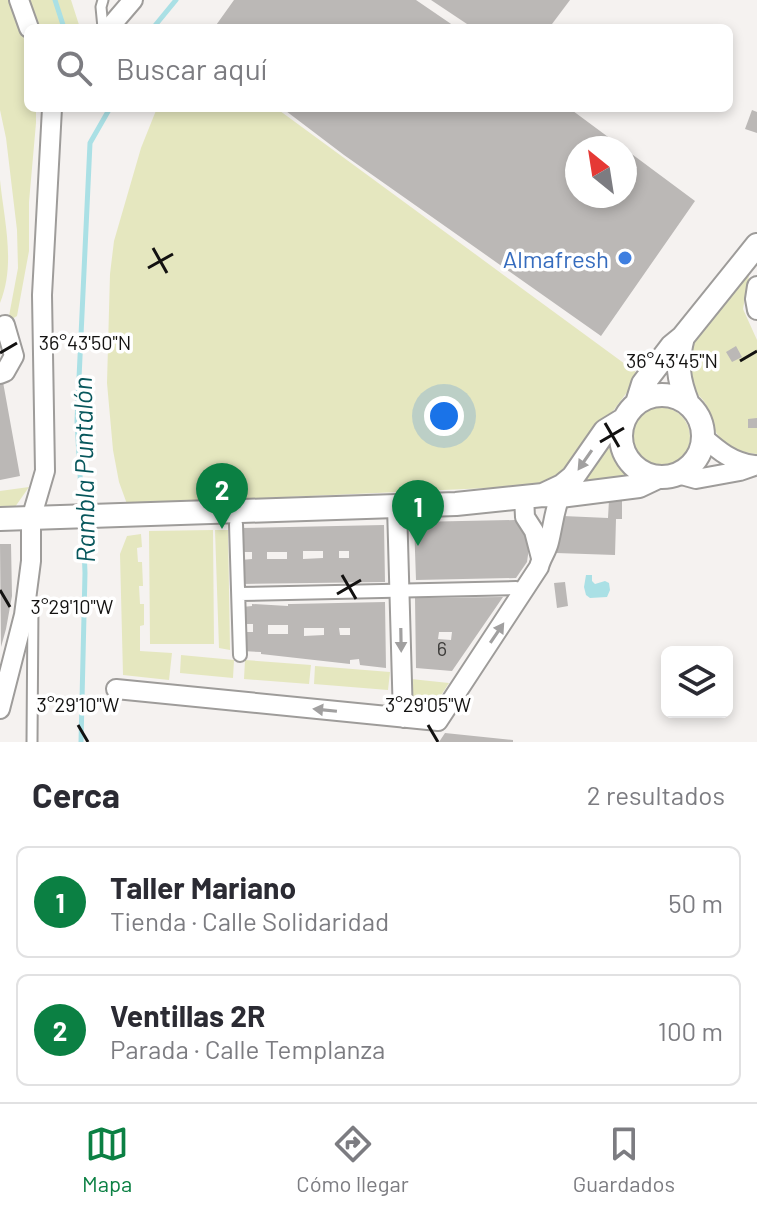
<!DOCTYPE html>
<html lang="es">
<meta charset="utf-8">
<style>
:root{--surface:#fff;--page:#f7f7f7;--text:#2b2b33;--muted:#7c7c81;--line:#e1e1e2;--accent:#0b8043}
body{margin:0;font-family:Barlow,sans-serif;background:var(--page);color:var(--text)}
.controls{position:absolute;right:24px;bottom:24px;display:grid;overflow:hidden;border-radius:12px;box-shadow:0 4px 12px #0003}
.controls button{width:72px;height:72px;display:grid;place-items:center;padding:0;border:0;border-bottom:2px solid var(--line);background:var(--surface);color:var(--text);font:40px sans-serif}
.compass{position:absolute;left:565px;top:136px;width:72px;height:72px;border-radius:50%;background:var(--surface);box-shadow:0 4px 12px #0003;rotate:330deg}
.you{position:absolute;left:444px;top:416px;width:28px;height:28px;margin:-20px;border:6px solid #fff;border-radius:50%;background:#1a73e8;box-shadow:0 0 0 12px #1a73e833}
.badge{display:grid;place-items:center;width:52px;height:52px;border-radius:50%;background:var(--accent);color:#fff;font-size:26px;font-weight:700}
.pin{position:absolute;translate:-50% -66px;filter:drop-shadow(0 2px 4px #0008)}
.pin::after{content:'';position:absolute;top:42px;width:28px;height:24px;background:inherit;clip-path:polygon(0 0,100% 0,50% 100%)}
.list{margin:0;padding:0;list-style:none}
h2{display:flex;justify-content:space-between;align-items:center;height:104px;margin:0;padding:0 32px;font-size:34px}
h2 small{font-size:26px;font-weight:400;color:var(--muted)}
.list li{display:grid;grid-template-columns:52px 1fr auto;gap:24px;align-items:center;box-sizing:border-box;height:112px;margin:0 16px 16px;padding:0 16px;border:2px solid var(--line);border-radius:12px}
.list b{display:block;font-size:30px;white-space:nowrap}
.list p{margin:0;font-size:26px;white-space:nowrap;color:var(--muted)}
.list em{font-size:26px;font-style:normal;color:var(--muted)}
.icon{flex:none;width:44px;height:44px;fill:none;stroke:currentColor;stroke-width:2;stroke-linecap:round;stroke-linejoin:round}
.map{position:relative;flex:none;width:757px;height:742px;overflow:hidden}
.search{position:absolute;background:var(--surface);box-shadow:0 4px 12px #0003;left:24px;right:24px;top:24px;height:88px;display:flex;align-items:center;gap:20px;box-sizing:border-box;padding:0 28px;border-radius:12px;color:var(--muted);font-size:30px}
.sheet{height:360px;background:var(--surface)}
nav{display:flex;justify-content:space-around;align-items:center;box-sizing:border-box;height:112px;border-top:2px solid var(--line);background:var(--surface);font-size:22px;color:var(--muted)}
nav a{display:grid;justify-items:center;gap:4px}
nav .on{color:var(--accent)}
.map>svg:first-child{display:block}
.green{fill:#e5e7bf}
.water{fill:#aae0e5}
.lines{fill:none;stroke-linecap:round;stroke-linejoin:round}
.stream{stroke:#aae0e5;stroke-width:5}
.building{fill:#bbb8b6;fill-rule:evenodd}
.service-casing{stroke:#9e9c9a;stroke-width:13}
.pedestrian-casing{stroke:#9e9c9a;stroke-width:16}
.minor-casing{stroke:#9e9c9a;stroke-width:22}
.tertiary-casing{stroke:#9e9c9a;stroke-width:26}
.service{stroke:#fff;stroke-width:9}
.pedestrian{stroke:#fff;stroke-width:12}
.minor{stroke:#fff;stroke-width:18}
.tertiary{stroke:#fff;stroke-width:22}
.oneway{fill:#a1a0a0}
.ticks{fill:none;stroke:#131211;stroke-width:3}
.shop-dot{fill:#3f7fe0;stroke:#fff;stroke-width:3}
.labels{text-anchor:middle;dominant-baseline:central;stroke-width:7;stroke-linejoin:round;paint-order:stroke}
.number-label{font-size:20px;fill:#3d3c3a}
.shop-label{font-size:24px;fill:#366cbe;stroke:#fff;text-anchor:end}
.water-label{font-size:26px;font-style:italic;fill:#07575c;stroke:#fff}
.ticks-label{font-size:20px;text-anchor:middle;fill:#131211;stroke:#fff;stroke-width:7;stroke-linejoin:round;paint-order:stroke}
</style>
<div class="map">
<svg width="757" height="742" viewBox="0 0 757 742">
<rect width="100%" height="100%" fill="#f5f2f0"/>
<!-- green -->
<path class="green" d="M0,0h12l16,52v56h8v15l-7,79v49l-12,65 -5,3 -3,-3 9,-48 -1,-38 -11,-92 -6,-28z
M26,0h45l9,28h-44z
M157,108h119l364,267 -75,100 -30,11 -408,18 -8,-22 -6,-32 -6,-67 3,-109 4,-33 27,-93z
M0,180c4,40 16,84 0,123z
M750,270l-7,39 14,31v114c-23,-2 -40,-12 -47,-35 -1,-1 -2,-11 -3,-12 -3,-8 -11,-14 -17,-19l-2,-47z
M630 437a30 30 0 1 1 60 0a30 30 0 1 1-60 0Z
M608,445l8,18 13,16 -51,7z
M29,487l-14,20h-15v-16z
M213,530l1,114h-64l-1,-113z
M215,530h13l2,120 -11,-2z
M141,534l1,13 -5,1 1,14h4l1,24h-4l1,18h4v21l-4,1v25l32,2 -3,27 -46,-5 -3,-121 7,-18z
M181,655l53,5 -1,18 -53,-5z
M245,660l66,5 -2,19 -65,-5z
M315,666l75,6 -2,18 -74,-6z
M411,679l38,4 -11,17 -26,-2z"/>
<!-- water -->
<path class="water" d="M586,575h6v6l3,3 10,-3 4,2 1,7 -3,7 -17,1 -4,-3 -2,-8z"/>
<g class="lines">
<!-- stream -->
<path class="stream" d="M55,0l9,28
M153,28l23,-28
M82,509l-5,-88 13,-278 20,-35
M81,742l4,-169 -2,-50"/>
</g>
<!-- building -->
<path class="building" d="M234,0h182l41,28h-243z
M431,0h139l-21,28h-76z
M282,108h287l54,40h-46v48h48v-47l70,52 -94,135 -257,-181z
M752,110l5,2v21l-12,-4z
M736,346l6,11 -10,5 -6,-10z
M3,382l17,94 -20,4v-97z
M757,418v10h-9v-9z
M609,500l13,1v18h-6l-1,36 -59,-2 7,-37 45,2z
M515,520l12,17 2,11 -2,14 -11,16 -100,2 -2,-58z
M384,525l1,57 -144,2v-24l11,-1v-7h-11l-1,-24zM303,551h20v7l-20,1zM339,551h10v7h-10zM267,552h20v7h-20z
M0,544h11l1,52 -6,33 -5,18z
M565,582l3,24 -11,2 -3,-25z
M503,597l-51,74 -36,-3 -1,-70zM439,632h13l-1,8 -13,-1z
M385,602l1,66 -26,-3 -1,-6 -9,1v4l-89,-10v-2l-19,-1v-19h11v-8h-11v-17l10,-1v-2l36,2v-2h3zM268,625h20v9h-20zM304,628h20v7l-20,1zM339,628h11v7h-10z
M445,733l68,7v2h-74z"/>
<g class="lines">
<defs>
<path id="service" d="M103,0l-2,7 2,21
M32,742l1,-138"/>
<path id="pedestrian" d="M236,524l4,131
M239,594l277,-6"/>
<path id="minor" d="M19,0l10,28
M109,28l24,-28
M757,286l-2,13 2,11
M0,374l5,-2 9,-16 -9,-31
M703,437c16,14 29,25 51,28
M678,474l18,5 44,-8 17,-6
M524,497l1,20 9,14 7,27
M397,506l6,212
M116,689l322,32 101,-154c2,-9 8,-16 10,-25 4,-16 5,-30 11,-46
M0,709l24,-94 7,-54v-42l14,-48 -3,-176 10,-187"/>
<path id="tertiary" d="M683,337c-7,27 -5,42 5,67
M621 436a41 41 0 1 1 82 0a41 41 0 1 1-82 0Z
M637,403l6,-19 29,-38 11,-9 74,-92
M545,494l17,-8 11,-9 32,-46 18,-11
M0,519l456,-15 87,-9 17,1 79,-10 19,-9"/>
</defs>
<!-- service casing -->
<use href="#service" class="service-casing"/>
<!-- pedestrian casing -->
<use href="#pedestrian" class="pedestrian-casing"/>
<!-- minor casing -->
<use href="#minor" class="minor-casing"/>
<!-- tertiary casing -->
<use href="#tertiary" class="tertiary-casing"/>
<!-- service -->
<use href="#service" class="service"/>
<!-- pedestrian -->
<use href="#pedestrian" class="pedestrian"/>
<!-- minor -->
<use href="#minor" class="minor"/>
<!-- tertiary -->
<use href="#tertiary" class="tertiary"/>
</g>
<!-- one-way arrows -->
<defs><path id="oneway-solid" d="M-6-.8H1V-3.2L6.5 0L1 3.2V.8H-6Z" transform="scale(2)"/></defs>
<g class="oneway">
<use href="#oneway-solid" transform="translate(585 460) rotate(125)"/>
<use href="#oneway-solid" transform="translate(497 633) rotate(-56)"/>
<use href="#oneway-solid" transform="translate(401 640) rotate(89)"/>
<use href="#oneway-solid" transform="translate(325 710) rotate(-174)"/>
</g>
<!-- ticks -->
<path class="ticks" d="M153,248l14,25M148,268l25,-14M0,353l17,-10M740,361l17,-10M605,423l14,24M600,442l24,-14M342,575l14,24M0,590l10,17M337,594l24,-14M78,725l10,17M428,725l10,17"/>
<!-- markers -->
<circle class="shop-dot" cx="625" cy="258" r="8"/>
<g class="labels">
<!-- number labels -->
<g class="number-label">
<text x="442" y="648">6</text>
</g>
<!-- shop labels -->
<g class="shop-label">
<text x="609" y="258">Almafresh</text>
</g>
<!-- water labels -->
<g class="water-label">
<text transform="translate(83 470) rotate(-91)">Rambla Puntalón</text>
</g>
</g>
<g class="ticks-label">
<text x="85" y="350">36°43'50"N</text>
<text x="672" y="368">36°43'45"N</text>
<text x="72" y="614">3°29'10"W</text>
<text x="78" y="712">3°29'10"W</text>
<text x="428" y="712">3°29'05"W</text>
</g>
</svg>
<div class="controls">
<button><svg class="icon" aria-label="layers" viewBox="0 0 24 24"><path d="M12 4l9 5-9 5-9-5zM3 14l9 5 9-5"/></svg></button>
</div>
<svg class="compass" viewBox="-18 -18 36 36"><path d="M0-13l5 13h-10z" fill="#e53935"/><path d="M0 13l5-13h-10z" fill="#7c7c81"/></svg>
<div class="you"></div>
<div class="pin badge" style="left:418px;top:546px">1</div>
<div class="pin badge" style="left:222px;top:529px">2</div>
<div class="search"><svg class="icon" aria-label="search" viewBox="0 0 24 24"><circle cx="10" cy="10" r="6"/><path d="M15 15l6 6"/></svg>Buscar aquí</div>
</div>
<section class="sheet">
<h2>Cerca<small>2 resultados</small></h2>
<ul class="list">
<li><span class="badge">1</span><div><b>Taller Mariano</b><p>Tienda · Calle Solidaridad</p></div><em>50 m</em></li>
<li><span class="badge">2</span><div><b>Ventillas 2R</b><p>Parada · Calle Templanza</p></div><em>100 m</em></li>
</ul>
</section>
<nav>
<a class="on"><svg class="icon" aria-label="map" viewBox="0 0 24 24"><path d="M3 6l6-2 6 2 6-2v14l-6 2-6-2-6 2zM9 4v14M15 6v14"/></svg>Mapa</a>
<a><svg class="icon" aria-label="directions" viewBox="0 0 24 24"><path d="M12 3l9 9-9 9-9-9zM9 14v-3h6M13 9l2 2-2 2"/></svg>Cómo llegar</a>
<a><svg class="icon" aria-label="saved" viewBox="0 0 24 24"><path d="M7 4h10v16l-5-4-5 4z"/></svg>Guardados</a>
</nav>
